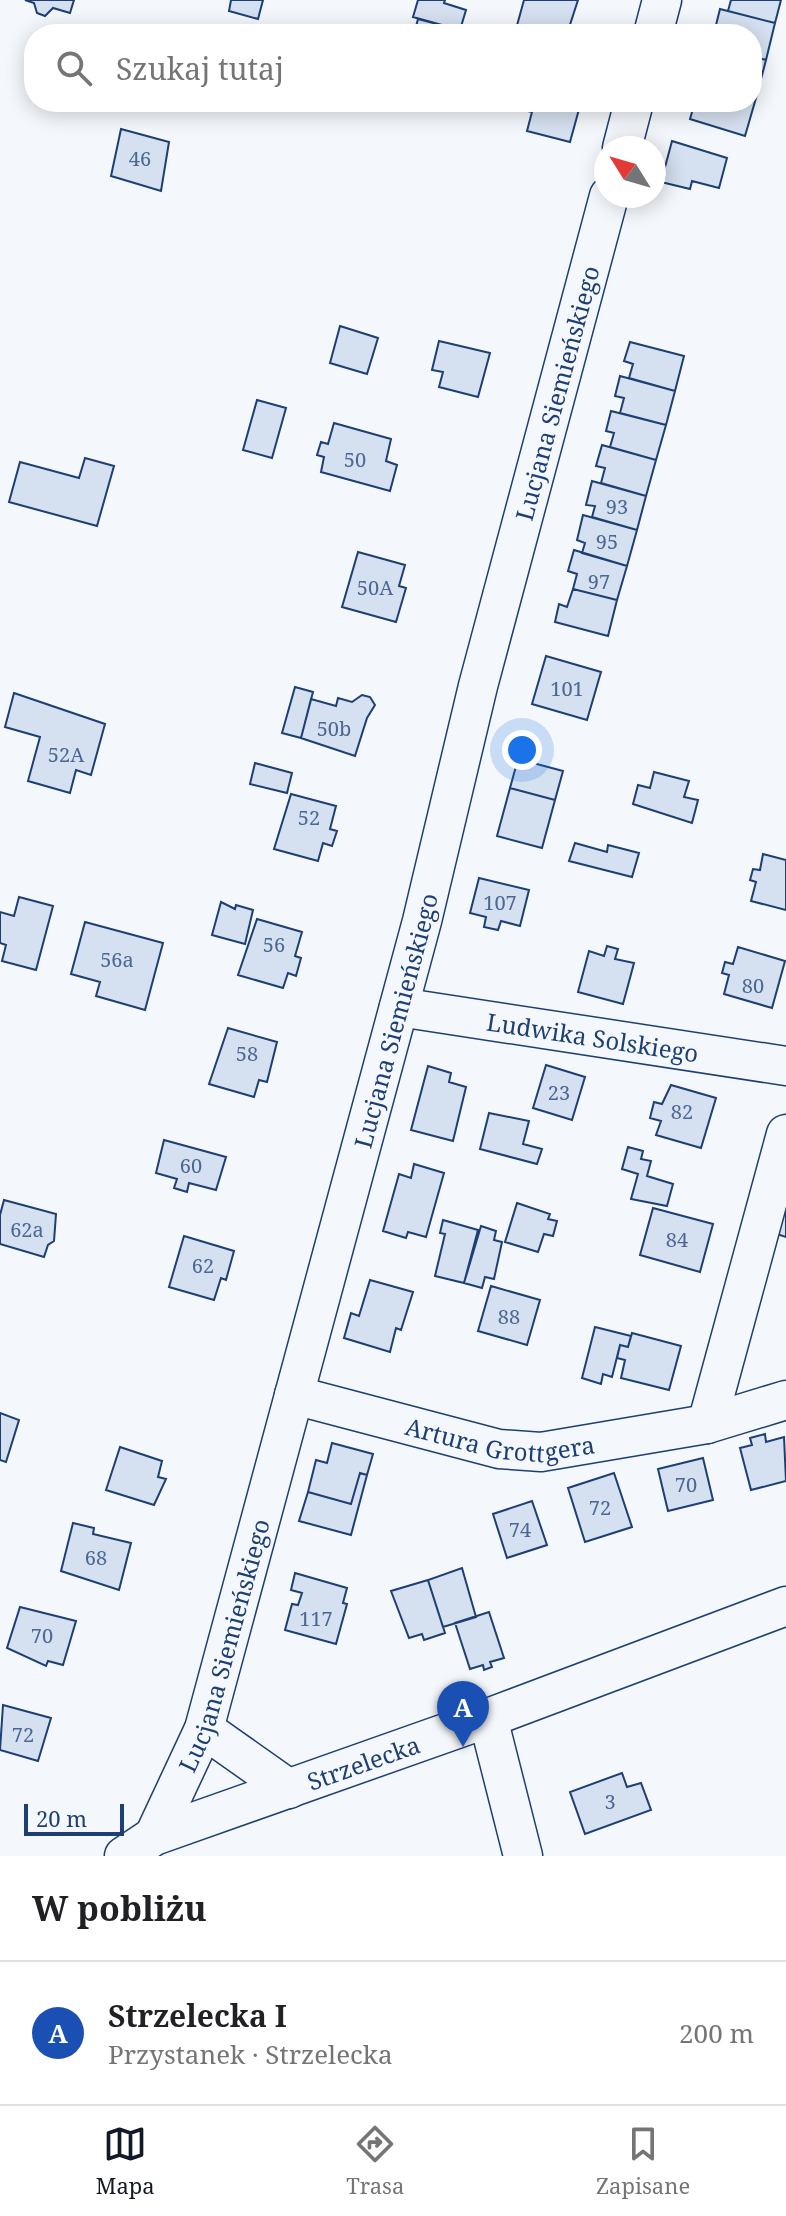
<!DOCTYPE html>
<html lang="pl">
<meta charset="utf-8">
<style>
:root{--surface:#fff;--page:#f6f6f6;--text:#202124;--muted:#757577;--line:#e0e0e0;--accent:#111827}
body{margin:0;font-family:"Noto Serif",serif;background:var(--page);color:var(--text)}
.compass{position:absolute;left:594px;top:136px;width:72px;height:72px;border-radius:50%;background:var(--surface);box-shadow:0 4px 20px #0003;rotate:307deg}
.scale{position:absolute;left:24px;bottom:20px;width:100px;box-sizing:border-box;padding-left:8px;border:4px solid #1d3f73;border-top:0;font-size:22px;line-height:28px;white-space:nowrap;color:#1d3f73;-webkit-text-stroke:6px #f4f7fb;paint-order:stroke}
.you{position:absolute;left:522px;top:750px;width:28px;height:28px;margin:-20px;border:6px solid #fff;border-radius:50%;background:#1a73e8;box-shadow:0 0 0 12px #1a73e833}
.badge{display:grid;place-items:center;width:52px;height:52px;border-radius:50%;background:var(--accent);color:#fff;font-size:26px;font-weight:700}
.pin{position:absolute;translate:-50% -66px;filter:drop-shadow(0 2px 4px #0008)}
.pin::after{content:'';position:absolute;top:42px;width:28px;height:24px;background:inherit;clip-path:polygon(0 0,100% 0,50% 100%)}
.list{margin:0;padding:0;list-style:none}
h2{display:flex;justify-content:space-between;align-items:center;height:104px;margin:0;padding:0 32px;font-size:34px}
h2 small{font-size:26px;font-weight:400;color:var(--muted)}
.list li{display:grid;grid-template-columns:52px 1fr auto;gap:24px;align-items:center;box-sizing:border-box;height:144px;padding:0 32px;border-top:2px solid var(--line)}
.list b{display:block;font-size:30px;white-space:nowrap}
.list p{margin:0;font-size:26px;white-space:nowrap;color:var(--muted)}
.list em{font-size:26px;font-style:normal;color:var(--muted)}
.icon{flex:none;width:44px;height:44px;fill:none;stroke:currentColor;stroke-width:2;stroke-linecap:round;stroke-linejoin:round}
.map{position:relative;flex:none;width:786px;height:1856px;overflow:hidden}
.search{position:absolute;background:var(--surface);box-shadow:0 4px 20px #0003;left:24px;right:24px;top:24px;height:88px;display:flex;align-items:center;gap:20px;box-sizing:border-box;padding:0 28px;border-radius:32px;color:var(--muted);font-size:30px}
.sheet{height:248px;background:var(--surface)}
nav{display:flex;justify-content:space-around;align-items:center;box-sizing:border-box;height:112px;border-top:2px solid var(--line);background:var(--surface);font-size:22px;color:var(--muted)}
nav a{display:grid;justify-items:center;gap:4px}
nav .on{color:var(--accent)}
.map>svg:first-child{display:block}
.building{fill:#d5e0f0;stroke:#1d3f73;stroke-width:2}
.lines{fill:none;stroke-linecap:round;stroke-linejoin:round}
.minor-casing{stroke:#1d3f73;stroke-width:41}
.minor{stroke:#f4f7fb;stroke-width:38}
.labels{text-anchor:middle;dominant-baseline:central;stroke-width:6;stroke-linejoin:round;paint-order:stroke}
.number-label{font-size:20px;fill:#4b6792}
.street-label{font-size:24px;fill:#1d3f73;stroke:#f4f7fb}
</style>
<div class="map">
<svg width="786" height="1856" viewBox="0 0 786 1856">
<rect width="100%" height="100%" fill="#f4f7fb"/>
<!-- building -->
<path class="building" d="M25,0h49l-4,13 -17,-5 -8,8 -8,-3 -3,-10z
M231,0h32l-5,19 -29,-8z
M418,0h27l-1,3 22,7 -6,20 -47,-13z
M524,0h54l-11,34h-33l-18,-5z
M731,0h50l-6,23 -47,-12z
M720,9l55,14 -9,37 -14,-4v-22h-29l-8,-5z
M418,19l42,11 1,4h-47z
M752,56l14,4 -10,38 -4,-2z
M752,96l4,2 -11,38 -55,-17 5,-17h57z
M521,102h60l-11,40 -43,-11 5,-19 -13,-3z
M121,129l48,13 -8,49 -50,-15z
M672,141l55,17 -8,30 -27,-7 -2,8 -29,-7z
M340,326l38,12 -11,36 -37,-11z
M439,341l51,12 -12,44 -39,-10 4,-15 -11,-2z
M630,342l54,14 -9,35 -46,-13 4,-14 -9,-3z
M620,376l55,15 -9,34 -46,-12 4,-15 -9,-2z
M257,400l29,8 -14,50 -29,-8z
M611,411l55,14 -10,35 -46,-13 4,-14 -8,-2z
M334,423l57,16 -5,22 11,4 -7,26 -69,-19 3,-15 -7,-2 4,-13 7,2z
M602,445l54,15 -10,36 -45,-13 4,-15 -9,-2z
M85,458l29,8 -17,60 -88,-24 11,-40 59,16z
M592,481l54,15 -9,34 -45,-13 3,-11 -9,-1z
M583,515l54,15 -10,36 -45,-13 3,-10 -8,-3z
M574,550l53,16 -10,34 -44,-11 4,-15 -9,-3z
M358,552l47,13 -6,21 7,2 -10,34 -54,-15z
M573,589l44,11 -9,36 -53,-14 4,-18 8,3z
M546,656l55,16 -14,48 -55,-16z
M295,687l18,5 -12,46 -19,-5z
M14,693l91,31 -14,51 -15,-5 -6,23 -42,-12 12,-44 -35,-10z
M362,695l8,2 5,8 -8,13 -12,38 -54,-18 10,-39 25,7 2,-8 14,4z
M518,759l45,12 -8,29 -45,-12z
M255,763l37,10 -5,20 -37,-9z
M654,772l35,9 -5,16 14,3 -6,23 -59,-19 5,-19 12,3z
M510,788l45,12 -13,48 -45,-12z
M291,794l45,12 -6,23 7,2 -5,15 -9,-3 -5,18 -44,-12z
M575,843l32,9 1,-7 31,8 -7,24 -63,-16z
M763,854l23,6v50l-35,-9 5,-19 -6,-2 3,-11 7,1z
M479,878l50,12 -9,36 -19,-5 -3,9 -14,-3 2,-10 -16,-4z
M19,897l34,9 -17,64 -34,-9 4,-16 -6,-2v-31l14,4z
M221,902l14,7 1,-4 17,5 -8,34 -33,-9z
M257,919l45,13 -7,24 6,2 -5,18 -8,-3 -5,15 -45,-13z
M85,922l78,21 -18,67 -49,-14 4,-14 -29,-8z
M607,946l11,3 -3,10 19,4 -11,41 -45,-12 11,-41 15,5z
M738,947l47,14 -13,47 -48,-14 5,-19 -7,-2 3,-11 8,2z
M228,1028l49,14 -10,40 -8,-2 -5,17 -45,-13z
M546,1065l39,12 -13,43 -39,-12z
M428,1066l23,7 -2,9 17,5 -13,54 -42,-11z
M671,1085l45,13 -15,50 -45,-13 5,-14 -11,-3 4,-16 8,2z
M489,1113l40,8 -6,23 19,5 -5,15 -57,-15z
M164,1140l62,17 -10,33 -27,-7 -2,9 -13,-4 3,-9 -21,-6z
M628,1147l15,4 -2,8 10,2 -4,15 26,8 -6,22 -36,-7 7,-25 -16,-5z
M414,1164l30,9 -18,64 -18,-5 -2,6 -23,-7 16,-57 12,4z
M786,1192v45l-12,-4z
M4,1200l52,14 -2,27 -6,4 -4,12 -44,-13v-29z
M517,1203l33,11 -2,5 9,2 -4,15 -9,-2 -6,18 -33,-10z
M653,1208l60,16 -13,48 -60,-17z
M443,1220l35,10 -14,53 -29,-7 10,-42 -5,-1z
M481,1226l15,5 -2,9 8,2 -8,37 -9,-2 -3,11 -18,-5z
M184,1236l50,15 -8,29 -5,-2 -7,22 -45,-13z
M370,1280l43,12 -12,38 -5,-2 -6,24 -46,-14 7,-25 8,3z
M491,1286l49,14 -13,45 -49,-14z
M595,1327l36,9 -3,11 -8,-2 -8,32 -9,-3 -2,10 -19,-6z
M632,1333l49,13 -12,44 -48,-12 4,-18 -8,-2 3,-13 8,2z
M0,1413l19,7 -13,42 -6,-2z
M765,1434l1,8 18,-5 2,44 -35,9 -11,-42 12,-3 -2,-7z
M332,1443l41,11 -6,21 -7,-2 -9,31 -43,-12 8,-32 11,3z
M120,1447l42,14 -4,16 8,2 -12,26 -48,-15z
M703,1458l10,42 -45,11 -10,-42z
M360,1473l7,2 -16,60 -52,-14 9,-29 43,12z
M614,1473l18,54 -47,15 -17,-54z
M532,1501l15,44 -40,13 -14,-44z
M73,1523l21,5 -1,6 38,9 -12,47 -58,-19z
M462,1568l14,49 -33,10 -15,-47z
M295,1573l52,15 -4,15 4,1 -11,40 -51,-14 7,-26 6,1 4,-12 -11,-3z
M428,1580l17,53 -21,7 -2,-6 -13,4 -18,-47z
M20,1607l56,14 -13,44 -15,-4 -2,5 -39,-18z
M489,1612l15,46 -14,4 2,5 -8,3 -1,-5 -13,4 -15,-46z
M3,1705l48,13 -13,43 -38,-11z
M622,1773l5,14 14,-4 10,27 -66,24 -15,-42z"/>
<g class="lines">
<defs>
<g id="minor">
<path d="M653,34l9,-34"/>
<path d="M622,148l12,-46"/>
<path id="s1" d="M399,1007l387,59"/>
<path id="s2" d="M294,1395l205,54 42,3 166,-28 79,-24"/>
<path d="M707,1424l79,-290"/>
<path d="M488,1718l35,138"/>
<path d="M204,1729l85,60"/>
<path id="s3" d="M154,1836l50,-107 218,-808 56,-235 131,-490"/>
<path id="s4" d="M124,1856l30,-20 334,-118 298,-112"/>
</g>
</defs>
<!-- minor casing -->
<use href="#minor" class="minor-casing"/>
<!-- minor -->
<use href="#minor" class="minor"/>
</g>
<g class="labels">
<!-- number labels -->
<g class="number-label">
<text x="140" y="158">46</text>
<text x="355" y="459">50</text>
<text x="617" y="506">93</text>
<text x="607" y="541">95</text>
<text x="599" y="581">97</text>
<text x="375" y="587">50A</text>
<text x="567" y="688">101</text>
<text x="334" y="728">50b</text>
<text x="66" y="754">52A</text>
<text x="309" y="817">52</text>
<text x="500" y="902">107</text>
<text x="274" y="944">56</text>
<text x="117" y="959">56a</text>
<text x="753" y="985">80</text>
<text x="247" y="1053">58</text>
<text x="559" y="1092">23</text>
<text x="682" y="1111">82</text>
<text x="191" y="1165">60</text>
<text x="27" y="1229">62a</text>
<text x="677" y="1239">84</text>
<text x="203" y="1265">62</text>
<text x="509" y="1316">88</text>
<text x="686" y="1484">70</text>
<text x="600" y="1507">72</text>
<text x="520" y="1529">74</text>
<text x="96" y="1557">68</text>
<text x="316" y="1618">117</text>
<text x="42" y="1635">70</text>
<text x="23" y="1734">72</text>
<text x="610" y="1801">3</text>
</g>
<!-- street labels -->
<g class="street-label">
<text stroke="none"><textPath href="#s3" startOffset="1500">Lucjana Siemieńskiego</textPath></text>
<text stroke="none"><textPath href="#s3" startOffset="852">Lucjana Siemieńskiego</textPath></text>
<text stroke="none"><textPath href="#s1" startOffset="196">Ludwika Solskiego</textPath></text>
<text stroke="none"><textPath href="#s2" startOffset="212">Artura Grottgera</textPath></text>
<text stroke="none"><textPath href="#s3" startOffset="204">Lucjana Siemieńskiego</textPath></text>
<text stroke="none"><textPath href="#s4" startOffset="258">Strzelecka</textPath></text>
</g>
</g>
</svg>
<svg class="compass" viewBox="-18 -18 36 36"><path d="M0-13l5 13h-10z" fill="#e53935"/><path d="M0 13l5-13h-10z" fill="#757577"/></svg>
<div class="scale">20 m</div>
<div class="you"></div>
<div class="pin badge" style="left:463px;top:1747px;background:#1a4fb4">A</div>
<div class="search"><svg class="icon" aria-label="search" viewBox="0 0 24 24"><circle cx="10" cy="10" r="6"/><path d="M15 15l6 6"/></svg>Szukaj tutaj</div>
</div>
<section class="sheet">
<h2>W pobliżu<small></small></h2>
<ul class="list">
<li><span class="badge" style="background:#1a4fb4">A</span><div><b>Strzelecka I</b><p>Przystanek · Strzelecka</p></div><em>200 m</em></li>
</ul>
</section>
<nav>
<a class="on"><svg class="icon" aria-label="map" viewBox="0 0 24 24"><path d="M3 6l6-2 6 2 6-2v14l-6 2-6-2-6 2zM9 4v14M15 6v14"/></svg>Mapa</a>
<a><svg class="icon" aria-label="directions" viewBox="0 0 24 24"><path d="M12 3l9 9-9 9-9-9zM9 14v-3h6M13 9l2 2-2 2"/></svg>Trasa</a>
<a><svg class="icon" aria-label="saved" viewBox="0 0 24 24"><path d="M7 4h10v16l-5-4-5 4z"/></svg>Zapisane</a>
</nav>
